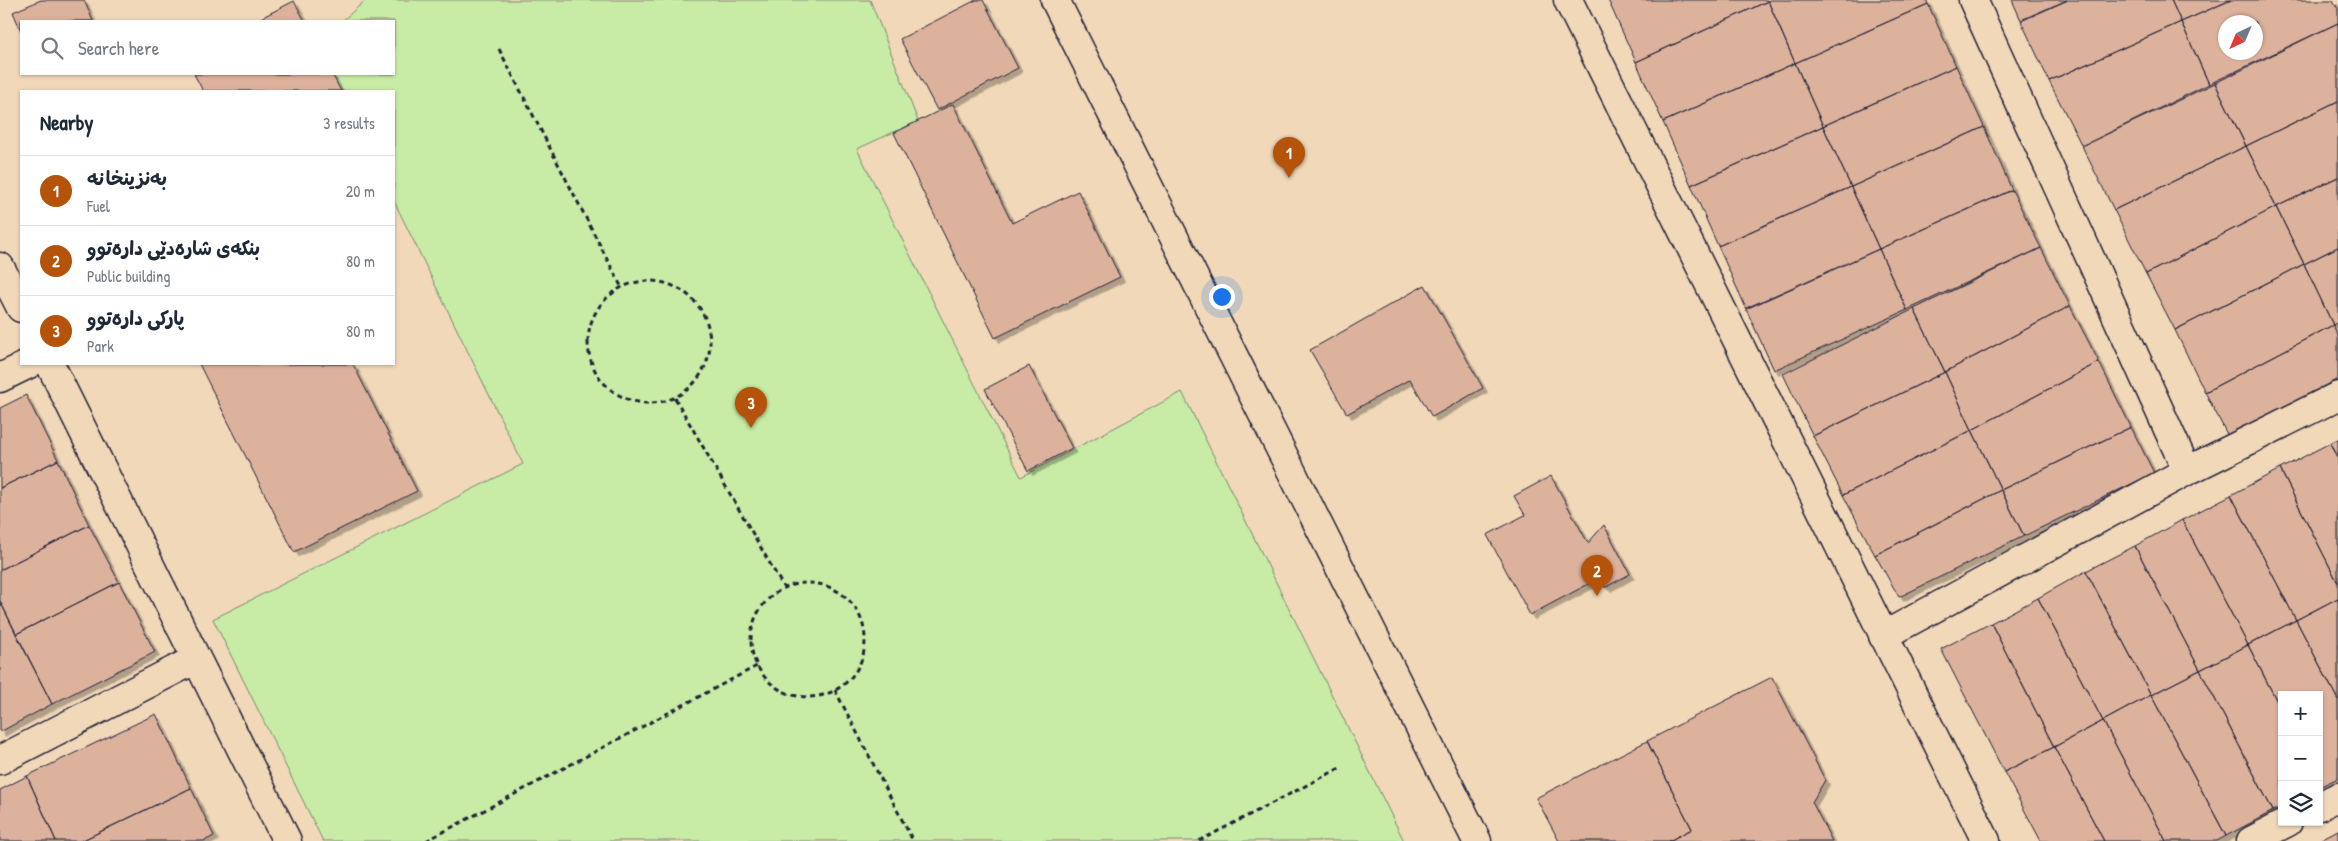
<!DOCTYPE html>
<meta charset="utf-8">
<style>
:root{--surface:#fff;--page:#f2f2f3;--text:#1f2937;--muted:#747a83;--line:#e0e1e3;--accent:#b45309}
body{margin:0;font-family:"Patrick Hand","Playpen Sans Arabic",sans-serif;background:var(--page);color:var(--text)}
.controls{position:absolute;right:15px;bottom:15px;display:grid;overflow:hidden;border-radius:0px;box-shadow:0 1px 4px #0004}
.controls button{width:45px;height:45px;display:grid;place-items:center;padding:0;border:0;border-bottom:1px solid var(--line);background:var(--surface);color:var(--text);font:25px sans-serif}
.compass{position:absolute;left:2218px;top:15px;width:45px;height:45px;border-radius:50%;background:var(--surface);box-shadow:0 1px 4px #0004;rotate:224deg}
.you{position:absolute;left:1221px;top:296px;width:18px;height:18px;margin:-12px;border:4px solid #fff;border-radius:50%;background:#1a73e8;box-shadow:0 0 0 8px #1a73e833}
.badge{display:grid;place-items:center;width:32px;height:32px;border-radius:50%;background:var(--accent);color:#fff;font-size:16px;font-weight:700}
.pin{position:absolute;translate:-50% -41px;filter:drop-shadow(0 1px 2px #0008)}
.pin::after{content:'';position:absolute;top:26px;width:18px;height:15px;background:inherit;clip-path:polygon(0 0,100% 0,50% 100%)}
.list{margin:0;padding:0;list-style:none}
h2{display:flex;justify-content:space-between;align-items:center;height:65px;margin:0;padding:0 20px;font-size:21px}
h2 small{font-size:16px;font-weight:400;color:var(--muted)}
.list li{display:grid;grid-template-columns:32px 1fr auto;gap:15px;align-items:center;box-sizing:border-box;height:70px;padding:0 20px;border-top:1px solid var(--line)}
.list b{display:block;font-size:19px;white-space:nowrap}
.list p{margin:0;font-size:16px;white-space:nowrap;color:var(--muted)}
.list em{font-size:16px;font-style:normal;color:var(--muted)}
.icon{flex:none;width:28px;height:28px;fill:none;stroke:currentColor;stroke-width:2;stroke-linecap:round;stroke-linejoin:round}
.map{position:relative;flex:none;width:2338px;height:841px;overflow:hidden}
.search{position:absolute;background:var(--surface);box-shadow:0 1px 4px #0004;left:20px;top:20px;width:375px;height:55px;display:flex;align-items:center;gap:12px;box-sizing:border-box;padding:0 18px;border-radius:0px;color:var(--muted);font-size:19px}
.panel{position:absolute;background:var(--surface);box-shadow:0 1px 4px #0004;left:20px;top:90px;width:375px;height:275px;border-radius:0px}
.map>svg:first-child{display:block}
.green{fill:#c8eca5;stroke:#758770}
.building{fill:#ddb29c;stroke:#22223b;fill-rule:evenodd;filter:url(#shadow)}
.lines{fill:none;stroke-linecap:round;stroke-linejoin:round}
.minor-casing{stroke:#22223b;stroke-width:31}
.tertiary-casing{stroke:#22223b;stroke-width:31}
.path{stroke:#22223b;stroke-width:3;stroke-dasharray:5 4;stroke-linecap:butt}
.minor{stroke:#f1d8b9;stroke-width:28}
.tertiary{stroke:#f1d8b9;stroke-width:28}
</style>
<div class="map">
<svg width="2338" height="841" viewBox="0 0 2338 841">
<defs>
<filter id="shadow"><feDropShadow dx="4.5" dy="4.5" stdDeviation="0" flood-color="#0004"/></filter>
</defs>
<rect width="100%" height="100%" fill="#f1d8b9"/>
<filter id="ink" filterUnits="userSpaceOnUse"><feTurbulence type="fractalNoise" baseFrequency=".02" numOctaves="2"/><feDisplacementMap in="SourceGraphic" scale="10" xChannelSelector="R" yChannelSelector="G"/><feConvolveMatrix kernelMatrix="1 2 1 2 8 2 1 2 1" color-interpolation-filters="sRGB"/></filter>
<g filter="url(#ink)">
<!-- green -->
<path class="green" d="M366,0h504l48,121 -61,28 164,328 161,-85 222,449h-1081l-110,-222 310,-155 -129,-263v-110h-54l-9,-17h63v-53h-52z"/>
<!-- building -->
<path class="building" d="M41,0h43l9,21h-72v10l-8,-19z
M976,0h7l35,68 -81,42 -37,-71z
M1608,0h159l1,1 -132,61z
M1770,0h156l2,4 -133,59 -27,-62z
M2012,0h55l-46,20z
M2068,0h103l10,22 -132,59 -28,-60z
M2171,0h60l-50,22z
M2231,0h102l5,9v14l-129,61 -28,-62zM2226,22h30v30h-30z
M294,1l11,20h-50z
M1768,1l27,62 -132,59 -27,-60z
M1928,4l28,62 -133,60 -28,-63z
M2181,22l28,62 -127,62 -33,-65z
M2338,23v78l-92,45 -31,-63z
M1795,63l28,63 -132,59 -28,-63z
M1956,66l28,61 -133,60 -28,-61z
M194,74h138l9,17h-138z
M2215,83l31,63 -132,64 -32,-64z
M2338,101v76l-62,30 -30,-61z
M953,104l59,119 66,-32 42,86 -125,61 -101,-205z
M1823,126l28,61 -133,59 -27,-61z
M1984,127l28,63 -133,59 -28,-62z
M2246,146l30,61 -130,67 -32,-64z
M2338,177v70l-34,17 -28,-57z
M1851,187l28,62 -133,59 -28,-62z
M2012,190l29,58 -134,62 -28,-61z
M2276,207l28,57 -129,66 -29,-56z
M2338,247v75l-5,3 -29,-61z
M2041,248l29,58 -125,66 -31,-63z
M1879,249l28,61 -133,60 -28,-61z
M2304,264l29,61 -128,67 -30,-62z
M1425,285l58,103 -51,29 -22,-38 -63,35 -37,-64z
M2070,306l29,56 -127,68 -27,-58z
M1914,309l31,63 -132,64 -30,-62z
M2333,325l5,11v43l-110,57 -23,-44z
M2099,362l32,65 -130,63 -29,-60z
M199,364h154l64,127 -123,61z
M1029,366l43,82 -44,23 -43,-82z
M1945,372l27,58 -129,65 -30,-59z
M26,395l32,65 -58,28v-80z
M2131,427l23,46 -130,63 -23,-46z
M1972,430l29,60 -126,65 -32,-60z
M2338,439v20l-8,-16z
M2330,443l8,16v124l-58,-114z
M58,460l31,65 -89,45v-82z
M2280,469l58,114v15l-42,22 -65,-125z
M1551,476l37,67 16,-18 26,49 -24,13 -10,-7 -66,35 -43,-80 38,-20 -11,-19z
M2001,490l23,46 -125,61 -24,-42z
M2231,495l65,125 -48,25 -66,-125z
M2182,520l66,125 -48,25 -65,-124z
M89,525l30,57 -103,52 -16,-33v-31z
M2135,546l65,124 -49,25 -65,-124z
M2086,571l65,124 -48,26 -65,-123z
M119,582l36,70 -103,52 -36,-70z
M2038,598l65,123 -49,26 -63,-124z
M2338,598v102l-42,-80z
M0,601l52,103 -52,28z
M2296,620l42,80v78l-17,8 -2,-3v-88h-37v16l-34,-66z
M1991,623l63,124 -50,25 -63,-123z
M2248,645l34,66v96l-9,4 -73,-141z
M2200,670l73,141 -47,25 -75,-141z
M1772,677l53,103 -13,22 20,39h-163l23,-12 -45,-88z
M2151,695l75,141 -9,5h-51l-63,-120z
M156,714l35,74 -110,53h-25l-29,-65z
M2103,721l63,120h-62l-50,-94z
M1647,741l45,88 -23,12h-110l-23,-43z
M2054,747l50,94h-63l-37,-69z
M27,776l29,65h-56v-51z
M191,788l23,48 -10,5h-123z
M2338,830v11h-15l-2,-2z"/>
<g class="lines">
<defs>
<path id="minor" d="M1568,0l418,841
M1973,0l214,471
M0,267l21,41
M50,364l237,477
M0,378l29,-14
M1883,636l304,-165 151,-75
M0,760l196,-101
M2319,806l19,-9
M2251,841l37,-19"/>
<path id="tertiary" d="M1055,0l422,841"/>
</defs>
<!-- minor casing -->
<use href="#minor" class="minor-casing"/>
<!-- tertiary casing -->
<use href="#tertiary" class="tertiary-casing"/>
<!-- path -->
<path class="path" d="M499,49l123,239
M588 342a61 61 0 1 1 122 0a61 61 0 1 1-122 0Z
M675,398l109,190
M751 640a57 57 0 1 1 114 0a57 57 0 1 1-114 0Z
M835,690l78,151
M426,841l331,-175
M1199,841l141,-73"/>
<!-- minor -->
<use href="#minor" class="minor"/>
<!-- tertiary -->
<use href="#tertiary" class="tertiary"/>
</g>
</g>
</svg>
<div class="controls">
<button>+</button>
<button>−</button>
<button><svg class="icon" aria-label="layers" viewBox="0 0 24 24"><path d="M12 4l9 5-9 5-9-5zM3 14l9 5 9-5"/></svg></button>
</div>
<svg class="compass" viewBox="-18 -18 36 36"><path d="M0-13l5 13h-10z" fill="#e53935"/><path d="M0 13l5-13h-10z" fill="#747a83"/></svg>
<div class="you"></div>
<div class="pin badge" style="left:1289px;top:178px">1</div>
<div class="pin badge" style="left:1597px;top:596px">2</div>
<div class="pin badge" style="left:751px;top:428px">3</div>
<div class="search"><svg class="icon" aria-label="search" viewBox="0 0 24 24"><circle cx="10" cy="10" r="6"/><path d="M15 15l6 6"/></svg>Search here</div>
<section class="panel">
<h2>Nearby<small>3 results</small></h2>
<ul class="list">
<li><span class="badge">1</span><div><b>بەنزینخانە</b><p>Fuel</p></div><em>20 m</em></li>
<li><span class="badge">2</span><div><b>بنکەی شارەدێی دارەتوو</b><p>Public building</p></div><em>80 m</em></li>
<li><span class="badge">3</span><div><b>پارکی دارەتوو</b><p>Park</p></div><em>80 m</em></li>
</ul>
</section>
</div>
